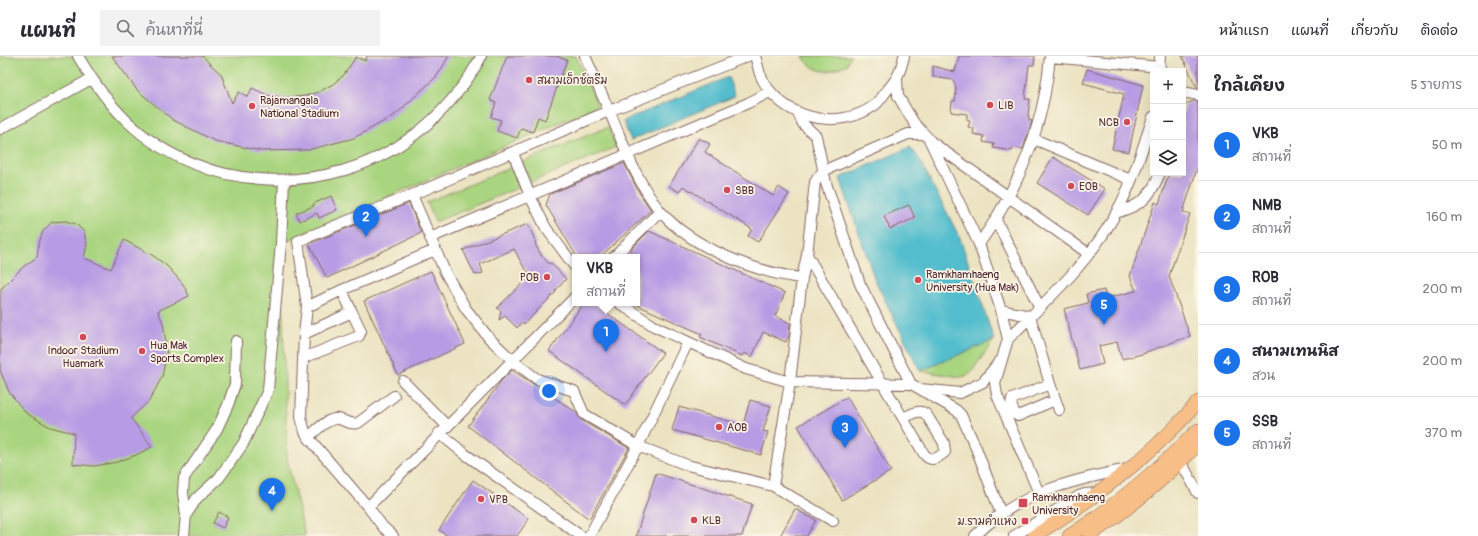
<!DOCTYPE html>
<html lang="th">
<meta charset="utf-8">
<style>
:root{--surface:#fff;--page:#f2f2f3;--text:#2b2b33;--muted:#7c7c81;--line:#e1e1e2;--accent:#1a73e8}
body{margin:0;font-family:Pangolin,"Playpen Sans Thai",sans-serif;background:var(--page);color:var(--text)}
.controls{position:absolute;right:12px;top:12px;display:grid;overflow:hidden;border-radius:0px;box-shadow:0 4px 16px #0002}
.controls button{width:36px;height:36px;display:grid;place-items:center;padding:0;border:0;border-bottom:1px solid var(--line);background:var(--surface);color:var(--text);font:20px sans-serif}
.you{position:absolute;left:549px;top:335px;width:14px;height:14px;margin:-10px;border:3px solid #fff;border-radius:50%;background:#1a73e8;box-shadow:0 0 0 6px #1a73e833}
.badge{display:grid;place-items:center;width:26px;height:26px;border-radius:50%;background:var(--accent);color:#fff;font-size:13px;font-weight:700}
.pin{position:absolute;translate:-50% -33px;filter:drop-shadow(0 1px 2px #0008)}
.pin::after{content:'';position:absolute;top:21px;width:14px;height:12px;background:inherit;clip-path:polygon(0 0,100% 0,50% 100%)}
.popup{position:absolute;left:572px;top:198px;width:68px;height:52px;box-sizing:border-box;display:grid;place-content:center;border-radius:0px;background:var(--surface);filter:drop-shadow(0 1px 3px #0005);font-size:13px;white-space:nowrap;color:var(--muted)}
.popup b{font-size:15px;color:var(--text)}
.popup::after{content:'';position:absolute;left:50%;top:100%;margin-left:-8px;border:8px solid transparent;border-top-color:var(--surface)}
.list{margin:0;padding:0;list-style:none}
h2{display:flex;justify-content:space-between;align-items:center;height:52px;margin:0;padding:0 16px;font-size:17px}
h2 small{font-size:13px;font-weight:400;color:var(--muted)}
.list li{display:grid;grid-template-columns:26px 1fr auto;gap:12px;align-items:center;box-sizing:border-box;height:72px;padding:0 16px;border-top:1px solid var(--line)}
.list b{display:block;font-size:15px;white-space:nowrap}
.list p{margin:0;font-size:13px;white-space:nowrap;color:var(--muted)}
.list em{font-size:13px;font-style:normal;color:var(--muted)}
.icon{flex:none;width:22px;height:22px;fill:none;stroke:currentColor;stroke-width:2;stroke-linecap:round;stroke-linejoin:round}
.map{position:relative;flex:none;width:1198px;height:480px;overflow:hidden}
header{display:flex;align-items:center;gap:24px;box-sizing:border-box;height:56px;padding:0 20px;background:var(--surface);border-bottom:1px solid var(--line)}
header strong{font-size:19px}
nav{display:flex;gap:22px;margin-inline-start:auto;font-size:14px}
.search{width:280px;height:36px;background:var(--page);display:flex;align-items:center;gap:10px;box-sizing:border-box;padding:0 14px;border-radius:0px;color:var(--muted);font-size:15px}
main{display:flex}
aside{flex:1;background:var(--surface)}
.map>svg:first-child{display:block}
.green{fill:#aad580;stroke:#7a7a56}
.water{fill:#52bdcd;stroke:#4e6e7c}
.building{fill:#b79be4}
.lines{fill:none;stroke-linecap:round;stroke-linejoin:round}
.minor-casing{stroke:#826460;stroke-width:12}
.major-casing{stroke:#826460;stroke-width:14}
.minor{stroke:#fff;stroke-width:10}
.major{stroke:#f7be87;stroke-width:13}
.poi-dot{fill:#d1495b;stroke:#fcf5e5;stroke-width:1.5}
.labels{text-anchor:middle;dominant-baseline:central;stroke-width:3.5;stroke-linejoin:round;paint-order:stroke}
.poi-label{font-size:11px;fill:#4a1f2b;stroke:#fcf5e5;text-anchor:start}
</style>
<header>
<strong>แผนที่</strong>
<div class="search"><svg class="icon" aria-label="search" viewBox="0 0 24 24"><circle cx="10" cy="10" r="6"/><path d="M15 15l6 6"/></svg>ค้นหาที่นี่</div>
<nav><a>หน้าแรก</a><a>แผนที่</a><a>เกี่ยวกับ</a><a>ติดต่อ</a></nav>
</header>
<main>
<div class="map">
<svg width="1198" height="480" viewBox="0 0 1198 480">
<rect width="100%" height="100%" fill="#fcf5e5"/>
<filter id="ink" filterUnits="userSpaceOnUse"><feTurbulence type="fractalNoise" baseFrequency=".025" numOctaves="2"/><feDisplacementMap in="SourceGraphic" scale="8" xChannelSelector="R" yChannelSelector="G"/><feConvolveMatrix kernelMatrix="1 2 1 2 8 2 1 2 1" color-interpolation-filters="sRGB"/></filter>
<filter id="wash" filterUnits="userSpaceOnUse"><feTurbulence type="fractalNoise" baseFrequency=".012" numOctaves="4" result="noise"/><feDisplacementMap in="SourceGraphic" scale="16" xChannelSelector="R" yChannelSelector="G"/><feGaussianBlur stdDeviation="0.9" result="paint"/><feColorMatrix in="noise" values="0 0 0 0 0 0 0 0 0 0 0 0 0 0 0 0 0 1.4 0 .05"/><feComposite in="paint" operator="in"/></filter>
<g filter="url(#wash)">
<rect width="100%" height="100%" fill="#ebe3c1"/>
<!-- green -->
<path class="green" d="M0,0h576l22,50 -317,137 6,216 18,77h-305z
M803,0h48l-5,9c-6,2 -13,6 -19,6 -10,1 -20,-7 -24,-15z
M608,71l8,20 -85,35 -9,-20z
M512,111l8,20 -85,35 -8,-20z
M994,284l-24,34 -8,3 -42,-6z"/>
<!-- water -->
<path class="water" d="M728,21l7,19 -104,44 -8,-19z
M910,91l8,10 42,81 34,102 -74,31 -45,-91 -35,-102z"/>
<g id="blocks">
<!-- building -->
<path class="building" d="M112,0h91l6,7 12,11 11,29 7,-11 9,5 4,-9 17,8 17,2 19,-2 14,-4 14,-8 10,-8 13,-19 9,4 2,-5h82l-12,20 -42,39 -41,23 -46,12 -47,1 -46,-10 -42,-21 -36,-30z
M507,0h49l11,4 -22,60 -7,-3 -5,15 -12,-4 -4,10 -20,-7 4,-11 -10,-3 5,-14 -6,-3z
M959,0h76l-1,9h-5l-4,34h5l-2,17h1v4l3,1 -9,28 -10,-2 -1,4 -19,-3 1,-4 -11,-2 1,-6 -11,-2 1,-6 -6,-1 2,-6 -3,-1v-6l-16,-2 1,-11h3l1,-14 -3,-7 -20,-3v-11l22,6z
M1182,0h16v32h-1z
M1087,13l56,16 -14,67 -17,-3 12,-55 -41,-11z
M1194,45h4v65l-15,46 7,2 -21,62 21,60 -44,16v1l-24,6 -5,-17 -18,4 4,18 -23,6 -16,-61 24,-6 -2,-9 18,-4 2,8 30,-7 -6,-15 25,-74 4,2 10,-31h14v-60l3,-9z
M699,82l11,6 -5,8 68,44 6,-9 10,7 -31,48 -10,-6 4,-7 -69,-43 -4,6 -10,-6z
M1053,101l52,32 -17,26 -51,-32z
M624,107l16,31 11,16 -51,47h-23l-31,-52 4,-11z
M331,140l6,14 -18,8 -2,-5 -17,8 -4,-8 18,-7 -1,-2z
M409,147l12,30 -94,45 -18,-34z
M909,149l6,13 -25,11 -6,-13z
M65,165l11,3 8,8 3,13 -3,13 27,11 13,-29 28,15 15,11 16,18 6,12 -31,15 5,12 4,27 -5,27 -13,24 -18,17 21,29 -16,8 -19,7 -23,4 -21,-2 1,-31 -24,-6 -24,-14 -17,-21 -9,-22v-80l23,-23 14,-10 2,-14 4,-12 9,-9z
M528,168l7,16 1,6 5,9 8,9 2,-1 15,16 -11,12 1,1 -32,32 -2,-2 -5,6 -12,-12 -6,4 2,-9 -4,-3 34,-33 -8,-9 -9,-17 -34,15 3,9 -8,2 -12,-25z
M649,175l136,62 -10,23 15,7 -1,12 -3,7 -23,-10 -11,25 -8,-4 -2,3 -42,-19 2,-3 -65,-29v-48h-9l5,-10z
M431,215l34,73 -67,31 -34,-74z
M584,247h9l70,50 -38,52 -76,-54z
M512,314l64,42 5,8 48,28 -40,71 -121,-93 34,-46z
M847,341l44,74 -49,29 -44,-74z
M750,344l21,6 -8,25 5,1 -7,23 -89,-25 7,-23 64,18z
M656,417l96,31 -10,32h-106z
M473,424l56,39 -12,17h-69l-9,-6z
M795,453l21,11 -9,16h-27z
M219,456l9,5 -5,11 -10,-5z"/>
</g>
</g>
<g filter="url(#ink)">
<use href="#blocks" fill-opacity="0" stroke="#826460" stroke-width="1"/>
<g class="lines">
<defs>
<path id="minor" d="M78,0c14,24 29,46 49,65 77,74 203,77 286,15 24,-18 42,-38 58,-62 3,-6 8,-12 10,-18
M585,0c9,21 19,43 28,64 13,31 26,66 48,92 30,35 96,61 141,66
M755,0c2,6 3,12 5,18 18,44 77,59 115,31 4,-3 7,-8 10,-12 12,-14 15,-19 19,-37
M1050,1l110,10
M1159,15l1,-15
M897,23l1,17 16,27 15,16 50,105 22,66 7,29 -13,44 2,12 42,98
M1183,36l15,3
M798,57l5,11 13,12 10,47 34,101 51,100 9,5 40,4 23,-11 16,-20
M0,73l91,-50
M1034,83l97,41
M930,85l159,113
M513,97l17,43 16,32 29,39
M412,139l33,77 21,37 23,29 24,23 24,18 37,12 10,23 54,32 49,19 86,21 17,-104 12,-104 5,-23 8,-73 8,-11 85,-37h15
M1116,157c26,-8 34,-15 44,-40
M996,164l44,88
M430,182l318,-135 22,-11
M979,188c41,-57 65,-118 71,-188
M807,199l117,199c7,9 14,4 21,-2l-1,-9 -18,-29c-8,-6 -15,1 -23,4
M614,201l46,-46
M342,234l10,22
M619,247l35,23 92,43 44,13 121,2
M307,251l35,-17 93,-40
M1001,254l29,6
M1030,260l20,68 9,26
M1008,283c39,-39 82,-77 108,-126 17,-30 26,-64 37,-96
M303,302l56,-22 2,-5 -9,-19 -48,22
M403,325l44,45
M1050,328l-38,15c-2,5 1,14 6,17l37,-16
M923,335l33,19 5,5 15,33 25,66
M439,377l26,21 116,82
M308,381c8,-6 20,-20 31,-18 7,2 11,6 19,4l36,-27
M1181,406l17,31
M773,430l60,35
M368,451l207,-210
M186,459l-3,-22 1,-15 33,-49 11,-24 7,-21 1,-43
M184,480l2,-21 11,-17 22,-20 24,-34 25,-54 13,-147 3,-63
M393,480l-10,-9 -15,-20 -60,-70 -3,-5 -4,-15 3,-83 3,-27 -9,-66 114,-46 197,-84 139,-55
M589,480l49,-90 50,-104
M975,480c42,-43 97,-56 153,-67
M1014,480l65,-40 6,-2 14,-1"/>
<path id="major" d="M1034,480c60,-37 118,-80 164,-134
M1069,480c47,-30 89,-67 129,-106
M1089,480c39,-26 76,-57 109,-92"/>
</defs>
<!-- minor casing -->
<use href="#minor" class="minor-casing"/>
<!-- major casing -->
<use href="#major" class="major-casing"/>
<!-- minor -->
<use href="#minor" class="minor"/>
<!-- major -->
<use href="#major" class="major"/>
</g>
</g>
<!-- markers -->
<g class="poi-dot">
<circle cx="529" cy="24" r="4"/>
<circle cx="990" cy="49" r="4"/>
<circle cx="252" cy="50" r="4"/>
<circle cx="1127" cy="66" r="4"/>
<circle cx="1071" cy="130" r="4"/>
<circle cx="727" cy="134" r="4"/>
<circle cx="547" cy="221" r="4"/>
<circle cx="918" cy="224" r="4"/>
<circle cx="83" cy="281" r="4"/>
<circle cx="142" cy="295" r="4"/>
<circle cx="719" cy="371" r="4"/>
<circle cx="481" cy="443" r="4"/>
<rect x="1018" y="442" width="10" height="10" rx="2"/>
<circle cx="694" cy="464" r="4"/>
<rect x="1021" y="461" width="8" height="8" rx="2"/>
</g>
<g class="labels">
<!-- poi labels -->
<g class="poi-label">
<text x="537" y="24">สนามเอ็กซ์ตรีม</text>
<text x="260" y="44">Rajamangala<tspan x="260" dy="13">National Stadium</tspan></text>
<text x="998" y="49">LIB</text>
<text x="1119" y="66" text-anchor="end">NCB</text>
<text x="1079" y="130">EOB</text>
<text x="735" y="134">SBB</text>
<text x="926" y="218">Ramkhamhaeng<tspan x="926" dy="13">University (Hua Mak)</tspan></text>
<text x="539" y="221" text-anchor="end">POB</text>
<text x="150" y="289">Hua Mak<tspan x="150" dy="13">Sports Complex</tspan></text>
<text x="83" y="294" text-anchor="middle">Indoor Stadium<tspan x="83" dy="13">Huamark</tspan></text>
<text x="727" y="371">AOB</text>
<text x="1032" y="441">Ramkhamhaeng<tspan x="1032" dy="13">University</tspan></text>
<text x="489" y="443">VPB</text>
<text x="702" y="464">KLB</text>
<text x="1017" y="465" text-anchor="end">ม.รามคำแหง</text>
</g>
</g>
</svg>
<div class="controls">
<button>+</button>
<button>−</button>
<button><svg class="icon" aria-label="layers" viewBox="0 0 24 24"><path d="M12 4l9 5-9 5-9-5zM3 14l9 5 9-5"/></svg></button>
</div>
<div class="you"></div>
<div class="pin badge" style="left:606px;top:296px">1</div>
<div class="popup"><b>VKB</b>สถานที่</div>
<div class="pin badge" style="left:366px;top:181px">2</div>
<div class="pin badge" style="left:845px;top:392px">3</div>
<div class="pin badge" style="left:272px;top:455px">4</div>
<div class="pin badge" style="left:1104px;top:269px">5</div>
</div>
<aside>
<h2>ใกล้เคียง<small>5 รายการ</small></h2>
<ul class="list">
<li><span class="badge">1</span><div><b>VKB</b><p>สถานที่</p></div><em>50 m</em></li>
<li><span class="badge">2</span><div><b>NMB</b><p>สถานที่</p></div><em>160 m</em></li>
<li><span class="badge">3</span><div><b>ROB</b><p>สถานที่</p></div><em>200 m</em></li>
<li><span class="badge">4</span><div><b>สนามเทนนิส</b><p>สวน</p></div><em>200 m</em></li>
<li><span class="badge">5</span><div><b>SSB</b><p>สถานที่</p></div><em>370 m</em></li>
</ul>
</aside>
</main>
